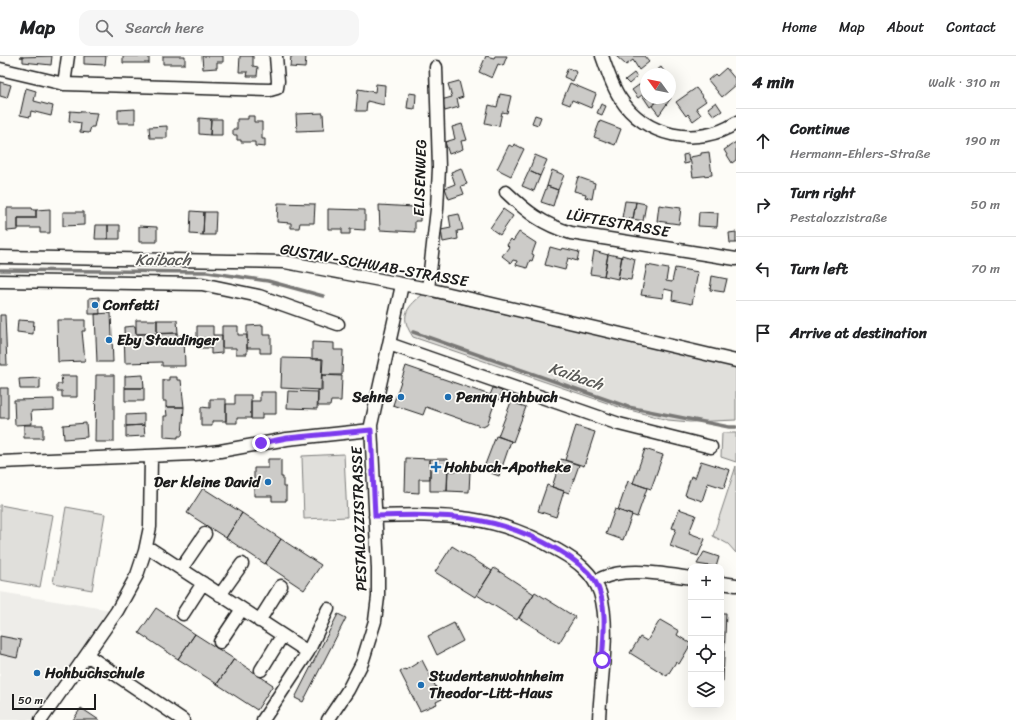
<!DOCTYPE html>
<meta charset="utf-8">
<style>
:root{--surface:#fff;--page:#f6f6f6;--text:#202124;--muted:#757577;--line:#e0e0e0}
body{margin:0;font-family:Sriracha,sans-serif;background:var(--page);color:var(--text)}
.controls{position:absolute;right:12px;bottom:12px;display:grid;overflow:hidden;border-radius:8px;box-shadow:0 4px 16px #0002}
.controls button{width:36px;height:36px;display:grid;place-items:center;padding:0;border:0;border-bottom:1px solid var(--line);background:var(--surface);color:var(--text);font:20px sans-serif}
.compass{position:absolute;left:640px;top:12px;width:36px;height:36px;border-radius:50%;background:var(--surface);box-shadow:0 4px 16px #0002;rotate:303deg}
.scale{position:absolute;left:12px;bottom:10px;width:84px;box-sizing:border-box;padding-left:4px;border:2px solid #1c1c1c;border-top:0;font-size:11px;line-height:14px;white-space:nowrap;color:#1c1c1c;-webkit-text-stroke:3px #fdfcf7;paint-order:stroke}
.stop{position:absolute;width:12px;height:12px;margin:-9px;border:3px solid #7c3aed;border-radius:50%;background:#fff}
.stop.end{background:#7c3aed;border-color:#fff;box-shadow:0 1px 4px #0008}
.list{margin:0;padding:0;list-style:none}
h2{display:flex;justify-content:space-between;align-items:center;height:52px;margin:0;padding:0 16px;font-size:17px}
h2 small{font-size:13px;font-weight:400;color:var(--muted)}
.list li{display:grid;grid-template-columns:26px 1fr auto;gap:12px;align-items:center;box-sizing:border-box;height:64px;padding:0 16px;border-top:1px solid var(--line)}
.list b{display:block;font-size:15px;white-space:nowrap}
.list p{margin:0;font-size:13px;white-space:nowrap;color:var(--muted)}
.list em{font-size:13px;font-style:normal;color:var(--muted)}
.icon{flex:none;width:22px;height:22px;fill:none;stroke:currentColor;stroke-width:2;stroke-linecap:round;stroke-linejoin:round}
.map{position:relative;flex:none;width:736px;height:664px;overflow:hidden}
header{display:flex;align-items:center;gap:24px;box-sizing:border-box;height:56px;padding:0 20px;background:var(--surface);border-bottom:1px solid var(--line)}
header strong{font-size:19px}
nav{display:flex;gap:22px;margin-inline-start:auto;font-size:14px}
.search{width:280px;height:36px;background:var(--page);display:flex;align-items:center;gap:10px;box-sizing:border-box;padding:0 14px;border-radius:12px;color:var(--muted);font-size:15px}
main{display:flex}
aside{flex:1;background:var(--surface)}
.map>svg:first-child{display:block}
.built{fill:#eeede9}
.green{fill:#e0dfdb;stroke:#7e7e7c}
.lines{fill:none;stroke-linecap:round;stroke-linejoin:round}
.stream{stroke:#797876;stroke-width:3.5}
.building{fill:#cccbc8;stroke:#1c1c1c}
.minor-casing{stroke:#1c1c1c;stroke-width:15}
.minor{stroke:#fdfcf7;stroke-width:12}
.route{stroke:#7c3aed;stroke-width:5}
.poi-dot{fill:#1f6fb2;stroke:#fdfcf7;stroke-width:1.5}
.labels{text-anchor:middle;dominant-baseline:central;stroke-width:3.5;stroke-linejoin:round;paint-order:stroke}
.street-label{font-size:15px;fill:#1c1c1c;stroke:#fdfcf7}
.poi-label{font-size:15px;font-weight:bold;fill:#1c1c1c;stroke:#fdfcf7;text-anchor:start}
.water-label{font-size:16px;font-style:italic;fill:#5a5a58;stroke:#fdfcf7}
</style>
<header>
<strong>Map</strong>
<div class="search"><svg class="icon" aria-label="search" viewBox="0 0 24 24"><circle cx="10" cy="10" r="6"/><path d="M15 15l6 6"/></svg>Search here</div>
<nav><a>Home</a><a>Map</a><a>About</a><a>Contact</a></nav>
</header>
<main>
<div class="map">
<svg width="736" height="664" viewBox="0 0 736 664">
<rect width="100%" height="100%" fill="#fdfcf7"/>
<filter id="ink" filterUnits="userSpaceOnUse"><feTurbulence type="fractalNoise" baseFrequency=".025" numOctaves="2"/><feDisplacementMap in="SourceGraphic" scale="8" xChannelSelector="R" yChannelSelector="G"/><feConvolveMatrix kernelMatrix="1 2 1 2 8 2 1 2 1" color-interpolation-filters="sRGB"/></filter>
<g filter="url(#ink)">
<!-- built -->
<path class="built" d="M0,536l117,19 -76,109h-41z"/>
<!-- green -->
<path class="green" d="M422,239l314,71v54l-46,2 -22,-2 -46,-12 -209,-71c-13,-20 -8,-28 9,-42z
M722,377h14v29l-15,-5z
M344,398l3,63 -43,2 -2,-63z
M736,410v87l-8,-9 -15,-8z
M0,449l53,10 -13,72 -40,-7z
M66,451l39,7 -13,76 -39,-7z"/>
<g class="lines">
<!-- stream -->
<path class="stream" d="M0,214l207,2 61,9 55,15
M413,276l215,75 101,20h7"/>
</g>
<!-- building -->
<path class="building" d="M52,0l-1,9 -28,-3v-5h-3z
M84,0h22l-1,9 -21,-1z
M123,0h26v7h-26z
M163,0h22v8h-22z
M202,0h21v6h-6v6l-14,1z
M240,0h13v10l5,1 -1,9h-10l1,-4h-9z
M291,0h15l-1,12 -15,-1z
M486,0l8,2 1,-2h12l-4,10 -5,-2 -6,14 -13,-6z
M616,0h28l5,6 -10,8 -6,-10 -7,5z
M661,11l5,7h-14z
M568,12l9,4 -4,9 -9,-4z
M726,12l10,12v5l-14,12 -14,-17 7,-6 2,2z
M634,17l3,4 -8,7 -4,-4z
M646,24v18h16l-12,9 -8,-12 -4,3 -6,-8z
M459,25l4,16 -6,2 2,8 -14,4 -4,-11 11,-3 -4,-13z
M0,26l11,3 -4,13 -7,-2z
M570,27l26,11 -5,14 -19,-8 -2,5 -8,-3z
M376,28l9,1 -1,20 -17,-4 -1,10h-10l2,-22 17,3z
M26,32l10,3 -2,10 19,5 -2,10 -20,-5 -1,6 -10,-2z
M696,32l10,13 -10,7 5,7 -8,6 -5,-7 -2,2 -10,-14z
M409,37l7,1 -1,15 -8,-1z
M500,38l11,2 -4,17 -5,-1 -3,14 -14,-3 4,-18 8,2z
M670,41l1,1 -12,17 -7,-9 10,-8z
M716,46l6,9 -8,5 -6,-8z
M601,48l5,2 -4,9 -5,-2z
M135,53v14h-17v-13z
M70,55l27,2 -3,14h-3l-2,6 -9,-1 1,-9 -12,-2z
M323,57l1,17 -27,1 -1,-17z
M535,59l6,2 -3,8 -6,-2z
M248,60h6v6h8v17h3v8l-10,-1v-4h-14v-2h-4v-5h-4v-6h4v-10h11z
M199,62l12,1 -1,16 -11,-1z
M211,63h11v16h-12z
M600,65l21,8 -6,16 -21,-8z
M462,68l5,16 -6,1 2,8 -14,5 -4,-12 10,-3 -3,-12z
M167,70v12h-17l-1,-11z
M736,86v18l-4,3 -8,-13z
M514,88l10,5 -13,27 -14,-7 12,-24 4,2z
M709,96l3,23 -19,2 -3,-20 11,-2v-2z
M688,98l1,9 -5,1 -1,-9z
M535,99l12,5 -7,16 -11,-5z
M461,112l6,16 -6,2 3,8 -15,5 -4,-11 10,-4 -4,-12z
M552,114l12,5 -6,15 -11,-4z
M529,115l11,5 -6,15 -12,-5z
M578,121l17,6 -3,16 -7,-2 1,-3 -12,-3z
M547,130l11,4 -5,16 -12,-4z
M625,145l11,1 -3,17 -11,-1z
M636,146l10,2 -3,17 -10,-2z
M278,147l37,1 -1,19h-14l-1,5h-8v-5l-14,-1z
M379,149l35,2v2h6v12h-5v11l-35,-2z
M659,149l22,3 -2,16 -22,-3z
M7,152h25l1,2h3v8h-18v12l-11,1z
M50,153v24h-10v-5h-22v-10h18v-8z
M328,153l37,1v20l-15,-1v5h-8v-5h-14z
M503,153l10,7 -13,19 -10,-7z
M191,155l13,1 -1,23 -13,-1z
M63,156h21v13l-21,1z
M204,156h12l-1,23h-12z
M699,156l19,1 -1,14 -19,-1z
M459,158l4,16 -6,1 1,8 -15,3 -2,-12 10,-2 -2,-12z
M96,169h12v14h-13z
M108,169h12v14h-12z
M139,170l18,1v15h-18z
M519,176l17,11 -4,11 2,1 -2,6 -2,-1 -3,8 -11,-3 1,-4 -4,-1 -2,3 -9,-7 7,-9 -2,-2 4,-6 2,2z
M736,176v11h-6l-1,-10z
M550,191l11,3 1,-2 17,4 -2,9 -9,-3 -3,12 -20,-5z
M594,195l14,4 -4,21 -14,-2z
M608,198l14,3 -4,22 -14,-3z
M622,199l13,4 -4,21 -13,-2z
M647,209l21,4 -2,12 6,1 3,-14 23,4 -6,32 -20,-4 1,-9 -9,-2 -1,9 -22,-3z
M712,220l15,3 -3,13 -14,-2z
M99,241l1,17h-11v-16z
M111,257l2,49h-16l-2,-48z
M0,259h5l2,50h-7z
M18,264l16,1 -1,13 -16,-2z
M57,264h28v11h-3l3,30 -27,1z
M136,264h21v14h-21z
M157,264h20l1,13 -21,1z
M263,269v10h8v18h-11v-5h-13v-22z
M135,270l1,8 41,-1v3h7l1,30h-23v-4l-37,1 -1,-36z
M197,270h16v9h9v18l-11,1v-6h-14z
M222,270h16v9h9v19h-11v-6h-14z
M312,286l22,1v7h9l-1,25h-20l1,-16h-11z
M282,302l40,1 -1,31 -40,-2z
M406,310l84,29 3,-7 9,3 -3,9 -3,-1 -9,26 -4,2 -57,-20 -3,8 -30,-10z
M96,319h18v67h-19z
M143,319l1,13h-19v-12z
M322,319l20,1 -1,25h-10l-1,5h-12v-16l4,1z
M61,320h16v21h-15v-6h-5v-7h5z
M169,321h8v3h4l3,27h-18v-6h-3v-21h6z
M40,322v11h-20l-1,-10z
M0,332h8v30h-8z
M125,332h19v13h-19z
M288,335l30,1 -1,17 -30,-1z
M260,336h16v22h-14v5h-11v-18h9z
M235,339h16v23h-14v5h-11v-19h9z
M54,343v11l-23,1 1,13 -17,1 -1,-25z
M210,343h16v22h-14v5h-11v-19l9,1z
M511,346l15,5 -13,35 -15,-6z
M166,351h18l-2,29h-4v2l-14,-1v-21h3z
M144,358v11l-18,1v-11z
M86,367l1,14 -23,2 -1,-14z
M24,369h19v13h-19z
M144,369l1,11 -19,1v-11z
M576,370l19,6 -11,34 -19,-6z
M496,380l15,5 -12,35 -16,-6z
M645,393l18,6 -12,34 -18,-6z
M406,402l24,1v20h-11v14l-14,-1z
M268,403h13v18h2v10h3v14h-14v-5h-18v-28h14z
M430,403h18l-1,32h-17z
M561,403l18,6 -10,28 -17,-6z
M701,405l29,9 -6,18 -16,-5 -6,18 -17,-6 6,-19 4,2z
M448,415h22l-1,21 -22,-1z
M628,425l19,7 -10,29 -19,-7z
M547,429l17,6 -8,26 -18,-6z
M203,432l39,25 -16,25 -39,-25z
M615,453l17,6 -9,25 -17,-6z
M679,453l17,6 -7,18 16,6 -7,17 -28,-10 6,-17 -4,-1z
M242,457l39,26 -16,25 -39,-26z
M281,483l40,26 -17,25 -39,-26z
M452,490l40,25 -17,26 -40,-25z
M704,496l15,5 -3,10 -19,-3z
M494,512l40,26 -17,26 -40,-25z
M535,536l40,25 -16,26 -40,-25z
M156,552l39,26 -17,25 -39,-26z
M721,557h5l-3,68h-2z
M338,558l8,4 -43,84 -8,-4z
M660,564l19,11 -2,4 14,9 -12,20 -3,-2 -9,14 -37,-23 10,-16 7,4z
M454,567l9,18 -26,14 -9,-19z
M195,578l39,25 -17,25 -39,-25z
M0,580l21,4 -4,18 -17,-4z
M234,603l39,26 -16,25 -40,-26z
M422,604l20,39 -6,3 1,2 -17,7 -20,-39 5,-3 1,1z
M81,652l18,12h-26z"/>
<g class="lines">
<defs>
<path id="minor" d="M602,0c5,14 10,30 18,42 24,39 78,50 116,25
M0,13l64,15 206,6 7,-2 1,-7 -2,-25
M64,28l4,-28
M506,136c21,20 36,32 65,41l165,26
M0,201l285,5 143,27 308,72
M0,225l202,3 57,12 79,28
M428,233l9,-80 2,-41 -3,-101
M389,288l230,80 92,23
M0,406l195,-8 25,-3 67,-12 84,-9
M375,460c70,-2 122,-2 184,35 18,10 34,22 41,42 11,35 0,90 -1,127
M146,490l162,106
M181,513l24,-35
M595,526c25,-17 68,-8 96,-4
M721,527l15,2
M220,539l22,-31
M183,558l20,-31
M259,565l22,-35
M220,586l22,-33
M87,599l96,65
M261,614l21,-34
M41,664l76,-109 20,-36 8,-24 5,-24 1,-71
M263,664l45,-68 20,-43
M328,664l20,-30 14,-27 13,-42 3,-24v-28l-7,-144 31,-140"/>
</defs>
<!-- minor casing -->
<use href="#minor" class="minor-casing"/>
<!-- minor -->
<use href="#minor" class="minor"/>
</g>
</g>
<g class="lines" filter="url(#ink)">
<!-- route -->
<path class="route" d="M261,387l26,-5 84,-8 4,86c69,-2 122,-2 183,34 14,8 28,18 37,31 13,22 9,55 7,79"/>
</g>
<!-- markers -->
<g class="poi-dot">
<circle cx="95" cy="249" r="4"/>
<circle cx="109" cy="284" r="4"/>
<circle cx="401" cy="341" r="4"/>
<circle cx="448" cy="341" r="4"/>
<path d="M434 405h4v4h4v4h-4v4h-4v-4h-4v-4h4z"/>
<circle cx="268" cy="426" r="4"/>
<circle cx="37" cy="617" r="4"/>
<circle cx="421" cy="629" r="4"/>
</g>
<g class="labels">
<!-- street labels -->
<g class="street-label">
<text transform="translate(420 122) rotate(-88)">ELISENWEG</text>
<text transform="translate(618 167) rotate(10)">LÜFTESTRASSE</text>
<text transform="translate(374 209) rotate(10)">GUSTAV-SCHWAB-STRASSE</text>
<text transform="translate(359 463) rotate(-92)">PESTALOZZISTRASSE</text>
</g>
<!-- poi labels -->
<g class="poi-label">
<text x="103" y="249">Confetti</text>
<text x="117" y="284">Eby Staudinger</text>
<text x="393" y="341" text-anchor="end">Sehne</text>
<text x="456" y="341">Penny Hohbuch</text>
<text x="444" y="411">Hohbuch-Apotheke</text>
<text x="260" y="426" text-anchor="end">Der kleine David</text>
<text x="45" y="617">Hohbuchschule</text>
<text x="429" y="620">Studentenwohnheim<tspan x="429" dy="17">Theodor-Litt-Haus</tspan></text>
</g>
<!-- water labels -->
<g class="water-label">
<text x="163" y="203">Kaibach</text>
<text transform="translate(576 320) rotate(19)">Kaibach</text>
</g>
</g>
</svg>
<div class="controls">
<button>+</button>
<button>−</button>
<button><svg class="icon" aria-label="locate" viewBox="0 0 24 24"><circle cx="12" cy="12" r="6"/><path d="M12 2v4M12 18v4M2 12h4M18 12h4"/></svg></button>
<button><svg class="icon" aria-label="layers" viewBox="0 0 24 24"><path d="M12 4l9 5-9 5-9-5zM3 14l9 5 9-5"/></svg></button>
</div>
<svg class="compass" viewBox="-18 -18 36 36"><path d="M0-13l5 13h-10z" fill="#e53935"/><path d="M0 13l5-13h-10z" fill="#757577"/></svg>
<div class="scale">50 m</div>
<div class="stop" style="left:602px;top:604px"></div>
<div class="stop end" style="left:261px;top:387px"></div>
</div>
<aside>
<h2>4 min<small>Walk · 310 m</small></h2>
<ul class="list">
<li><svg class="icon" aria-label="ahead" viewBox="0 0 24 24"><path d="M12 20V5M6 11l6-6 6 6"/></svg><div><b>Continue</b><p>Hermann-Ehlers-Straße</p></div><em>190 m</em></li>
<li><svg class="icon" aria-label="right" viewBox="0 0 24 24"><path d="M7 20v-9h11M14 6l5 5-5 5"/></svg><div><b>Turn right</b><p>Pestalozzistraße</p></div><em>50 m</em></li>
<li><svg class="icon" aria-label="left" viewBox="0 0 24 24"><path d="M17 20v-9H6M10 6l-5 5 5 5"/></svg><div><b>Turn left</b></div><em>70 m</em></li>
<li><svg class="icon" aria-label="arrive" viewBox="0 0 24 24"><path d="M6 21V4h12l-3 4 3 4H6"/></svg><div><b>Arrive at destination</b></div></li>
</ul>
</aside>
</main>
